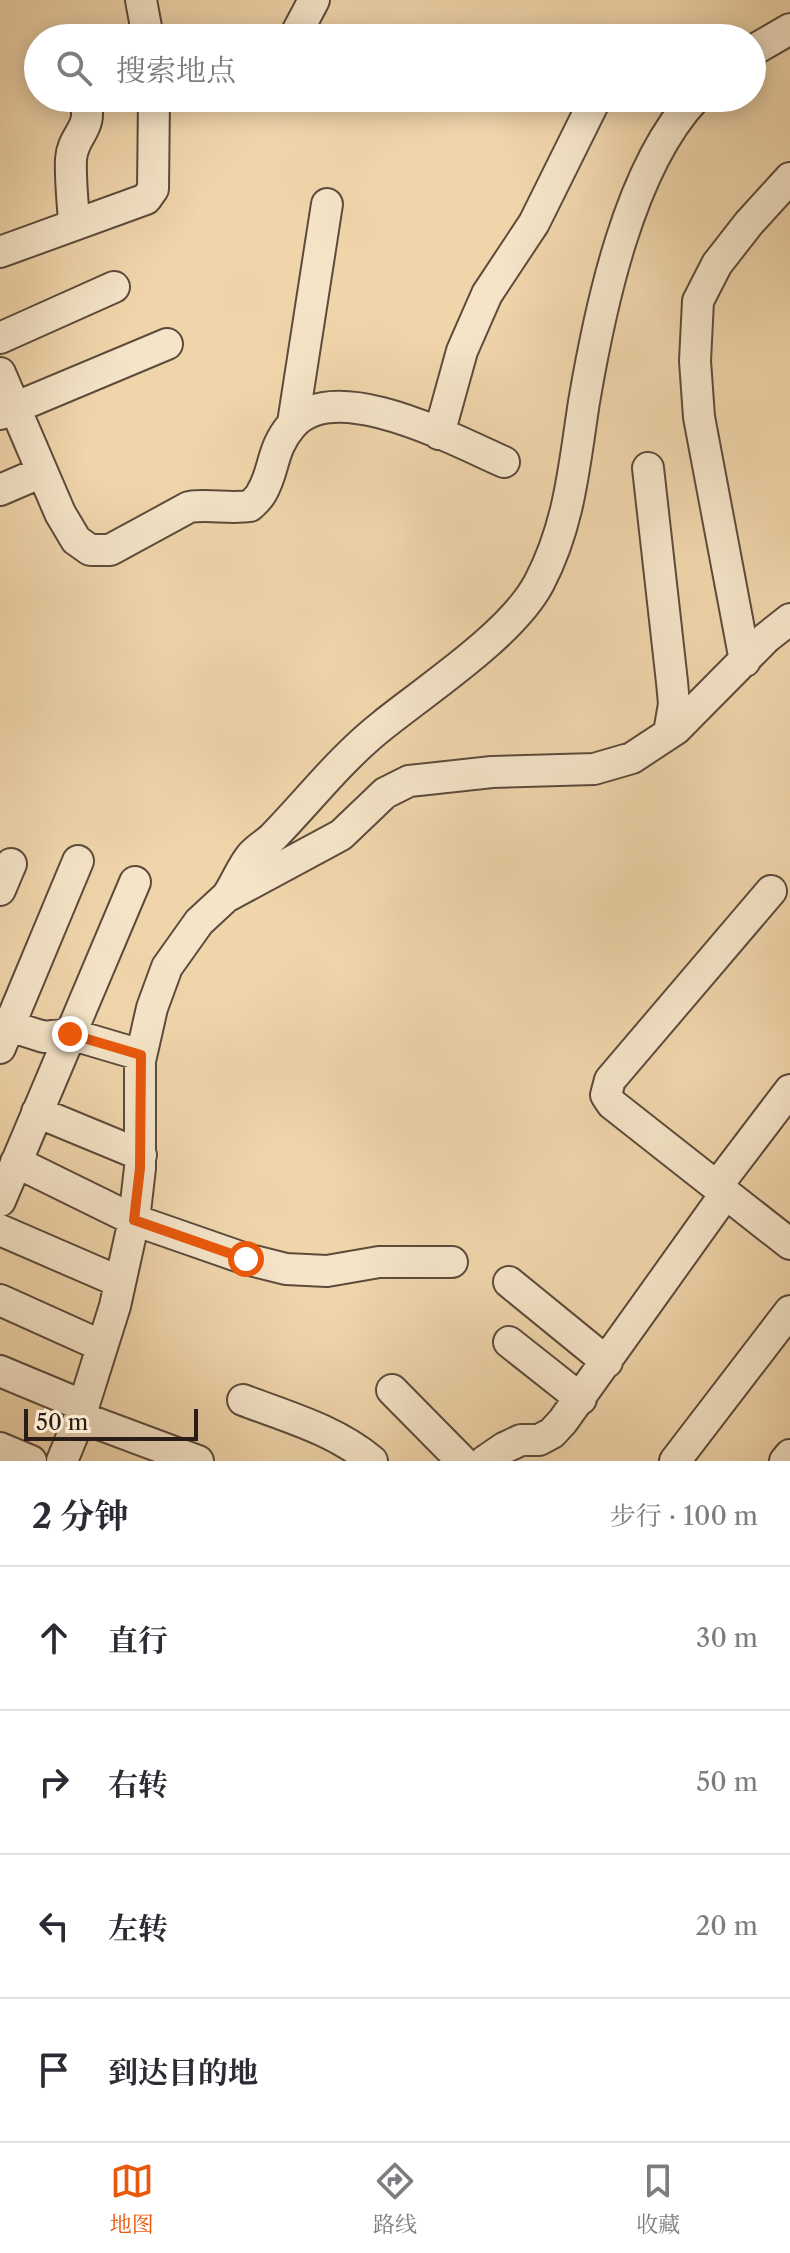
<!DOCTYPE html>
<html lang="zh">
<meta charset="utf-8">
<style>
:root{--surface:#fff;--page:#f7f7f7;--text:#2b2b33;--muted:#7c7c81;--line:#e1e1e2;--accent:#ea580c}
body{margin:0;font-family:"Libre Caslon Text","Noto Serif SC",serif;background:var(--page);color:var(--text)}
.scale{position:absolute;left:24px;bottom:20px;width:174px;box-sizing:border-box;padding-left:8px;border:4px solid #2a1d17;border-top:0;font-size:22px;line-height:28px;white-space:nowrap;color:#2a1d17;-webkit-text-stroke:6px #f5e4c8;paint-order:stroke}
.stop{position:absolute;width:24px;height:24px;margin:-18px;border:6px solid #ea580c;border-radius:50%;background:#fff}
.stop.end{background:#ea580c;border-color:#fff;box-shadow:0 2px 8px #0008}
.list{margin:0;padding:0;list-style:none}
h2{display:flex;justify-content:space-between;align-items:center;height:104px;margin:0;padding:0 32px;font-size:34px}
h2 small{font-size:26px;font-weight:400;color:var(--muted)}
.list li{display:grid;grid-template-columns:52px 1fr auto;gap:24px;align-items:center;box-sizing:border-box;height:144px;padding:0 32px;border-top:2px solid var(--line)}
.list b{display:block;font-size:30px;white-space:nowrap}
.list em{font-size:26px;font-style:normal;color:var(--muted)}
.icon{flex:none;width:44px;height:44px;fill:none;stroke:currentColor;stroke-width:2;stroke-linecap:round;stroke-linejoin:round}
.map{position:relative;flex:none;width:790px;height:1461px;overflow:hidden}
.search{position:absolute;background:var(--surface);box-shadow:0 4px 20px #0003;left:24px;right:24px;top:24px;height:88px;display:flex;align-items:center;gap:20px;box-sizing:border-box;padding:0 28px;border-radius:44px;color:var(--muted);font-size:30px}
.sheet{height:680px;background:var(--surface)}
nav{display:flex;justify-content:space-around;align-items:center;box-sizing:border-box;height:112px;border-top:2px solid var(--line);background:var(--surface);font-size:22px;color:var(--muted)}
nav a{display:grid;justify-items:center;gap:4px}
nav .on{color:var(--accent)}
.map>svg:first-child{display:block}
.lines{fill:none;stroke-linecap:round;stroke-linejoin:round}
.minor-casing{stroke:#5c4b3c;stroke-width:34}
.minor{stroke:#f5e4c8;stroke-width:30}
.route{stroke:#ea580c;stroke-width:10}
</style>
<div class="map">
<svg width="790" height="1461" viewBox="0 0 790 1461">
<rect width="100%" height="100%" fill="#f0d5ab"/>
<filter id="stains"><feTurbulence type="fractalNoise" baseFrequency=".0025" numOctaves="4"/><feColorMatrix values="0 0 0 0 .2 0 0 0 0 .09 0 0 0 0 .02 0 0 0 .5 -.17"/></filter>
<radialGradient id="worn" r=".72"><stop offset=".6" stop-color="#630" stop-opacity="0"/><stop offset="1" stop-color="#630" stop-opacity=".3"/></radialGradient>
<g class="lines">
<defs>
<path id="minor" d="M141,0l7,38
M296,34l18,-34
M752,51l38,-22
M74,224c-1,-22 -4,-44 -3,-65 2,-26 24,-30 13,-61
M0,252l146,-53 7,-10 1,-91
M0,338l114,-51
M0,373l60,140 16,27 14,10h20l79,-43c21,-3 40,2 61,-1 4,-4 10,-9 12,-14 13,-22 9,-43 30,-67 42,-50 164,16 212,37
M0,414l167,-70
M293,423l34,-219
M439,434l23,-83 25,-57 47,-71 59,-119
M648,468l24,214 2,22 -5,29
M0,490l42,-18
M745,661l-46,-244 -4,-56 3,-60 19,-37 32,-41 41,-45
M0,890l11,-26
M771,891l-161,189 -4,15 6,9 178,140
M229,893c7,-11 13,-26 21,-36 6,-8 16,-13 23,-20 37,-38 68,-79 110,-112 46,-37 129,-91 156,-142 31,-59 35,-117 45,-181 16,-94 45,-234 111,-304
M0,1023l44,14 26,-3 71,21
M0,1048l78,-187
M37,1112l104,43
M16,1162l118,58 112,39 40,10 41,2 52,-9h73
M717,1186l73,-96
M0,1201l135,-319
M0,1230l120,52
M509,1282l98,80
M0,1300l102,46
M509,1342l72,57
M0,1371l84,35
M392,1390l70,71
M243,1400c45,17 92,30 129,61
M80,1417l118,44
M0,1448l31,13
M62,1461l18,-44 35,-111 19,-86 6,-52v-107l12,-53 15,-41 32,-45 27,-25 115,-62 44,-42 24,-12 83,-9 102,-3 38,-11 44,-29 90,-91 24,-19
M485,1461l19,-13 17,-8h18l13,-7 11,-12 163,-228
M675,1461l115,-150
M785,1461l5,-6"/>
</defs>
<!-- minor casing -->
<use href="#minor" class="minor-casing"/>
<!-- minor -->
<use href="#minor" class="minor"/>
</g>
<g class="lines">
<!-- route -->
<path class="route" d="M70,1034l71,21 -1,113 -6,52 112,39"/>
</g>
<rect width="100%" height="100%" filter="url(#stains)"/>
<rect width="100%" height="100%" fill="url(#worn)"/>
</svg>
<div class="scale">50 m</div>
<div class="stop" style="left:246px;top:1259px"></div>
<div class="stop end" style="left:70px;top:1034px"></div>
<div class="search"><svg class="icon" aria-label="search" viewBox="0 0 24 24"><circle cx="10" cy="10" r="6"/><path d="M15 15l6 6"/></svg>搜索地点</div>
</div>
<section class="sheet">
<h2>2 分钟<small>步行 · 100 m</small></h2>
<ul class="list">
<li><svg class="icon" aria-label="ahead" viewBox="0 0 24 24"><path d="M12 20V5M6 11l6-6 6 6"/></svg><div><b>直行</b></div><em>30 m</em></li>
<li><svg class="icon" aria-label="right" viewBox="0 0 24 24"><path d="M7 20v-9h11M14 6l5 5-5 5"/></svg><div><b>右转</b></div><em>50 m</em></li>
<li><svg class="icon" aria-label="left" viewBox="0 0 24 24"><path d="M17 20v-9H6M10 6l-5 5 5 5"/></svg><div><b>左转</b></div><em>20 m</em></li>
<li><svg class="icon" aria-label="arrive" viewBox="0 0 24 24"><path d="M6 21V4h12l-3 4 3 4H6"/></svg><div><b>到达目的地</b></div></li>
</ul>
</section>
<nav>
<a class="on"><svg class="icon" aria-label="map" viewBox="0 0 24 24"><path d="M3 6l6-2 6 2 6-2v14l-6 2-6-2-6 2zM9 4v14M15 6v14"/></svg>地图</a>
<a><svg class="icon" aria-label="directions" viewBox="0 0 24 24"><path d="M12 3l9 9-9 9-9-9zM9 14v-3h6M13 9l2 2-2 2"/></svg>路线</a>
<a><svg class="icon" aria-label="saved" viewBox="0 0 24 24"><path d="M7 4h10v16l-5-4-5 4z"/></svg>收藏</a>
</nav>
